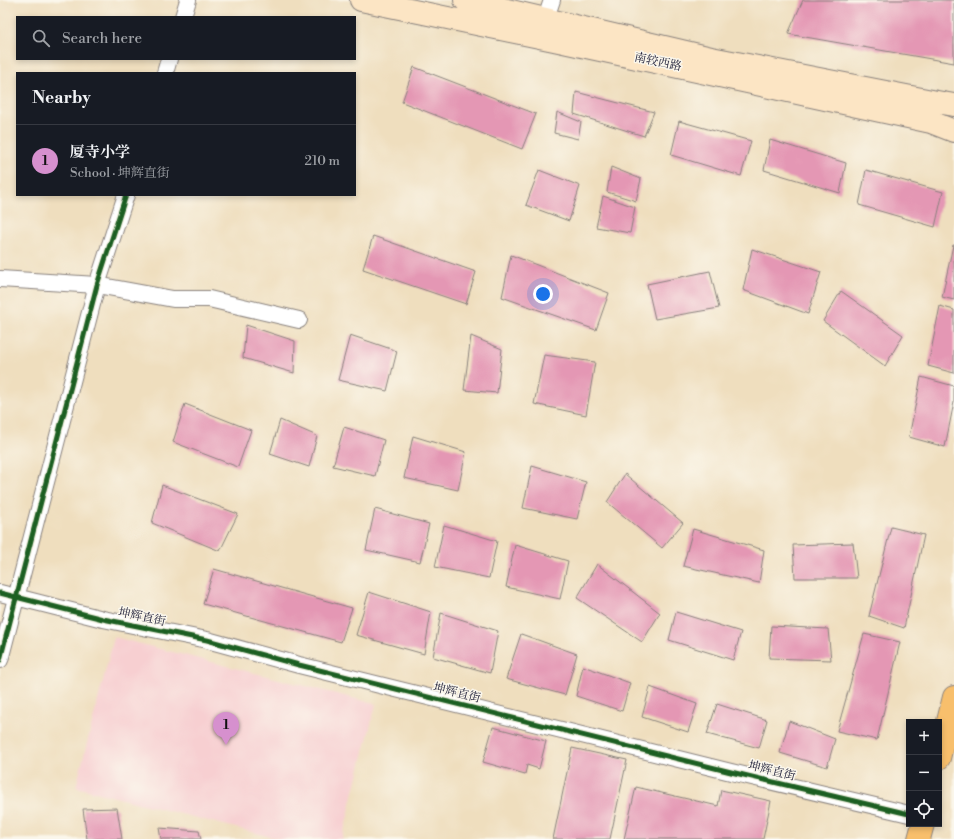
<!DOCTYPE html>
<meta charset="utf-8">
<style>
:root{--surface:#171b24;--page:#242831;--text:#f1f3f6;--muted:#9ea1a6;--line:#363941;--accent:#d690ce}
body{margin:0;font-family:"Libre Bodoni","Noto Serif SC",serif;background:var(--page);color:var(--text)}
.controls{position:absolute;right:12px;bottom:12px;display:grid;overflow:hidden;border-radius:0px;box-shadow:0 2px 6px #0003}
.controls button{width:36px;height:36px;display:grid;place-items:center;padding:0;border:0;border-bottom:1px solid var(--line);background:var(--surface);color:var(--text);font:20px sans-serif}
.you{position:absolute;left:543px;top:294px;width:14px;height:14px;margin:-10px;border:3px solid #fff;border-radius:50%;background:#1a73e8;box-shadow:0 0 0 6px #1a73e833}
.badge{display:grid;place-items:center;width:26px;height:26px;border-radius:50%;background:var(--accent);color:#111;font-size:13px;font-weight:700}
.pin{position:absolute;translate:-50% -33px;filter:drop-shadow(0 1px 2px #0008)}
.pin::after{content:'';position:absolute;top:21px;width:14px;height:12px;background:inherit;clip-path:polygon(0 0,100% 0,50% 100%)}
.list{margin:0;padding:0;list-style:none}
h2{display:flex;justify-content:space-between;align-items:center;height:52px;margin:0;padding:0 16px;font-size:17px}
h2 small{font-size:13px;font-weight:400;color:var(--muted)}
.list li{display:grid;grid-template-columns:26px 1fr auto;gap:12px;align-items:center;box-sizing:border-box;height:72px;padding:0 16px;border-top:1px solid var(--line)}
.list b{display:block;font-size:15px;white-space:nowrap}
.list p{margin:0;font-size:13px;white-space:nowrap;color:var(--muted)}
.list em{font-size:13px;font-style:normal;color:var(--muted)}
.icon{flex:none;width:22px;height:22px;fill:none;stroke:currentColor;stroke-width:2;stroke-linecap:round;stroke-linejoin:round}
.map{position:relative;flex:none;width:954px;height:839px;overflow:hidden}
.search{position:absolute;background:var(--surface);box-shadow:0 2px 6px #0003;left:16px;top:16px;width:340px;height:44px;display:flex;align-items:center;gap:10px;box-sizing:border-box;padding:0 14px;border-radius:0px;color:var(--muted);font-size:15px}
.panel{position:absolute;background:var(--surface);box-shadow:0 2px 6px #0003;left:16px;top:72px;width:340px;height:124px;border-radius:0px}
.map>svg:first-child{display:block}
.built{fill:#f7cfd1}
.building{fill:#e497b4}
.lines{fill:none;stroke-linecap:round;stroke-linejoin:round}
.street-casing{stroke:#88807c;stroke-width:18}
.secondary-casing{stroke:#88807c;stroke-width:24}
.highway-casing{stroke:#88807c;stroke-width:24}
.street{stroke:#fff;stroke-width:16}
.secondary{stroke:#fce5c4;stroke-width:22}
.highway{stroke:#f8bf6c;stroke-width:22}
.cycleway-casing{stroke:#fbf7ec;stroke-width:8}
.cycleway{stroke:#1b5e20;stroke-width:5}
.labels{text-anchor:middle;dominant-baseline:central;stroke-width:3;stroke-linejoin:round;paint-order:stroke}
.street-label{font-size:12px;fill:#22223b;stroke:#fbf7ec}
</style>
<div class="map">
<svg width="954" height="839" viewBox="0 0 954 839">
<rect width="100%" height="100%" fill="#fbf7ec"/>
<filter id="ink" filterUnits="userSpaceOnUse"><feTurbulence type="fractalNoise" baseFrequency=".025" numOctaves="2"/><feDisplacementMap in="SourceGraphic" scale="8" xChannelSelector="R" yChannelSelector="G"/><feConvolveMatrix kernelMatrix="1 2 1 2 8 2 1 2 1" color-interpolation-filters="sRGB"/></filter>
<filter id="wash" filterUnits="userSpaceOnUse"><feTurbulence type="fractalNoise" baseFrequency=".012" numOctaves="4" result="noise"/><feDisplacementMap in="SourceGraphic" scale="16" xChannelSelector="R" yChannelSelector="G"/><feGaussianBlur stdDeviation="0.9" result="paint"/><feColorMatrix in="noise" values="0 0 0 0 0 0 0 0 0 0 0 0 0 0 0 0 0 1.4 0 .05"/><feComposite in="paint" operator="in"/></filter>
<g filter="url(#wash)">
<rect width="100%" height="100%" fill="#efdebe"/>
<!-- built -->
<path class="built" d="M114,637l262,67 -34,135h-63l-203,-52z"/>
<g id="blocks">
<!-- building -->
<path class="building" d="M803,0h151v63l-166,-29z
M414,67l122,47 -14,35 -120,-47z
M576,92l78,20 -10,24 -70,-22z
M557,112l24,10 -3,17 -24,-6z
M679,121l72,20 -10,35 -70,-21z
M770,140l76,23 -6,30 -76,-23z
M611,167l30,12 -5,22 -29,-9z
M539,170l41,16 -11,35 -43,-16z
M866,170l77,22 -8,35 -76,-22z
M603,196l32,11 -5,26 -34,-6z
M373,236l103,36 -10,32 -103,-35z
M953,245h1v55l-12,-3z
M752,249l69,23 -13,42 -65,-24z
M511,255l98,38 -13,37 -94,-33z
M710,271l9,37 -64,11 -8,-35z
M841,291l62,44 -18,31 -62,-45z
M940,306l14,4v63l-26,-7z
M246,325l49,16 -1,32 -51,-15z
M350,335l47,16 -10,40 -49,-11z
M471,336l31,13 -5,44 -33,-3z
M544,355l51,7 -9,53 -52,-11z
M921,377l33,9v16l-9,45 -36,-10z
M185,404l66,26 -13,37 -65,-25z
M280,420l37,16 -8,31 -39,-13z
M344,427l40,13 -9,36 -42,-10z
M413,436l53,16 -8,38 -54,-12z
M532,466l54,16 -9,37 -54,-11z
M625,474l58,49 -21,25 -55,-46z
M162,485l76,29 -18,37 -68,-28z
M375,509l54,15 -9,38 -54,-12z
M444,525l53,16 -8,37 -54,-11z
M891,527l33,8 -20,93 -35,-12z
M693,529l71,21 -5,33 -76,-17z
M853,543l4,35h-62l-2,-33z
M515,545l53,16 -8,38 -54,-12z
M597,564l63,49 -18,29 -65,-44z
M214,569l138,39 -11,34 -138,-38z
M369,592l62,20 -7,42 -68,-19z
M676,612l65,20 -8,28 -64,-20z
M441,613l57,18 -8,42 -57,-16z
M771,626l57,3 3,31 -62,-2z
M521,634l56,20 -12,41 -59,-16z
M864,634l36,8 -23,98 -40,-9z
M583,666l47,17 -8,28 -46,-15z
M650,687l47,17 -9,28 -46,-15z
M717,704l50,16 -8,28 -52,-14z
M789,721l46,18 -8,28 -47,-14z
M493,727l53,14 -7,28 -12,-4 -2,9 -42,-12z
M572,748l55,12 -17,79h-57z
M636,787l82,19 3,-16 50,11 -8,38h-139z
M117,808l5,31h-35l-4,-30z
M159,828l40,3 2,8h-40z"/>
</g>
</g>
<g filter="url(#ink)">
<use href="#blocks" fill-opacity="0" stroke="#88807c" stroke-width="1"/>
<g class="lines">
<defs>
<path id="street" d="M183,17l5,-17
M546,18l6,-18
M165,73l4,-14
M0,279l97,6 76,14h36l90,21
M0,593l103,26 104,21 92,25 432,107 178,42
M0,660l97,-375 29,-90"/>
<path id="secondary" d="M361,0l193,40 377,82 23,9
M465,0l246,58 226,44 17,3"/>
<path id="highway" d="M939,758l15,-61
M919,839l4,-15"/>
</defs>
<!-- street casing -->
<use href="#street" class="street-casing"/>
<!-- secondary casing -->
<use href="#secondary" class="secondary-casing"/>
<!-- highway casing -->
<use href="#highway" class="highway-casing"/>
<!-- street -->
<use href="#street" class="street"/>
<!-- secondary -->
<use href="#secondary" class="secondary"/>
<!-- highway -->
<use href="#highway" class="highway"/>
<defs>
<path id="cycleway" d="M0,593l103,26 104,21 92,25 432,107 178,42
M0,660l97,-375 29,-90"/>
</defs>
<!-- cycleway casing -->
<use href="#cycleway" class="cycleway-casing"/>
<!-- cycleway -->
<use href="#cycleway" class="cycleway"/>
</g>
</g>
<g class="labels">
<!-- street labels -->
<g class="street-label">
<text transform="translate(658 62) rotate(12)">南较西路</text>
<text transform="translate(142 617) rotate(12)">坤辉直街</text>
<text transform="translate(457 693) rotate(14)">坤辉直街</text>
<text transform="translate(772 771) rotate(14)">坤辉直街</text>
</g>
</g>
</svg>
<div class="controls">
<button>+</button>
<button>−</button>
<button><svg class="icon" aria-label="locate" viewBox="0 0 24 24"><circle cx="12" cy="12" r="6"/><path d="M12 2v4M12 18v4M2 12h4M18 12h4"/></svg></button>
</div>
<div class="you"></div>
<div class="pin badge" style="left:226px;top:745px">1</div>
<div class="search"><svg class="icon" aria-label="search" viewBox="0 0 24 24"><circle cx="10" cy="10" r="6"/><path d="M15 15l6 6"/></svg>Search here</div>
<section class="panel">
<h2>Nearby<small></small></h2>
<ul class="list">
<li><span class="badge">1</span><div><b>厦寺小学</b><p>School · 坤辉直街</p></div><em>210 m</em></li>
</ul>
</section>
</div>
